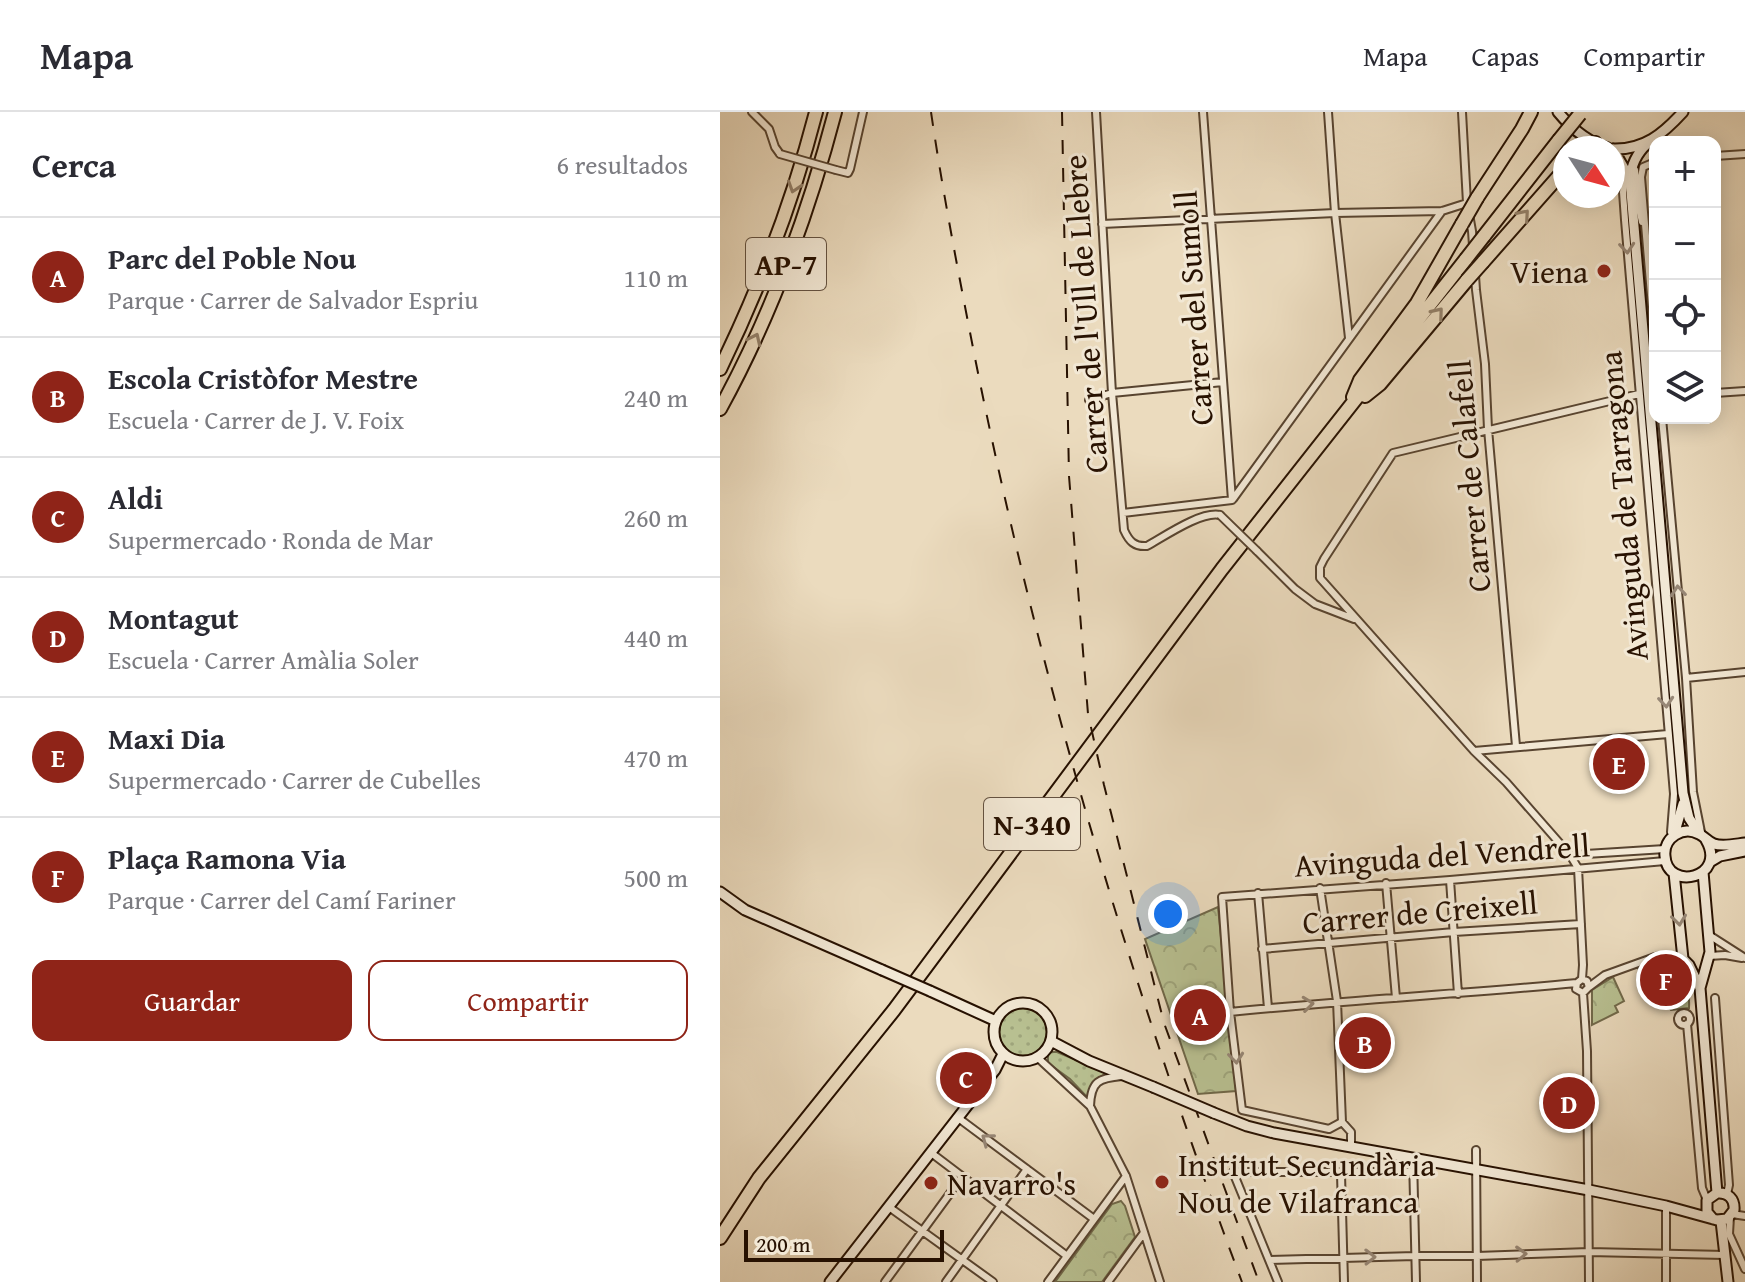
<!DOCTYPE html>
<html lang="es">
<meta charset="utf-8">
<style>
:root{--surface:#fff;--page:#f7f7f7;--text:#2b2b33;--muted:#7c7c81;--line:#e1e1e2;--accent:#8f2418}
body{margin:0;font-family:"Gentium Book Plus",serif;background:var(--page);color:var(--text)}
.controls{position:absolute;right:24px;top:24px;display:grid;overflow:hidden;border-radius:16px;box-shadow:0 4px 20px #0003}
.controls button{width:72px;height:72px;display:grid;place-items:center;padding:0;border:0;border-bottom:2px solid var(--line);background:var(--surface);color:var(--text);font:40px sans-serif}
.compass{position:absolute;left:833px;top:24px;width:72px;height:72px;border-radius:50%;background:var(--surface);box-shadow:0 4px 20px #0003;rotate:126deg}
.scale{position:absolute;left:24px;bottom:20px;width:200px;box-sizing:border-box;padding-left:8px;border:4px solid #271101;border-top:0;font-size:22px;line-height:28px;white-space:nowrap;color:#271101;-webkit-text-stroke:6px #f2e8d5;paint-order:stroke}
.you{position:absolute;left:448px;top:802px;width:28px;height:28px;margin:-20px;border:6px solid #fff;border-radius:50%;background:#1a73e8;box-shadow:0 0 0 12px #1a73e833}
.badge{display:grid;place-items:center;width:52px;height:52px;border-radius:50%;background:var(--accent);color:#fff;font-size:26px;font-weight:700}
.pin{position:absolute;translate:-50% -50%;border:4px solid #fff;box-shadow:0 2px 8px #0006}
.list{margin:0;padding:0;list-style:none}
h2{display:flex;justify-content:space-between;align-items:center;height:104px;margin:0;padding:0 32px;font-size:34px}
h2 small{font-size:26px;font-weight:400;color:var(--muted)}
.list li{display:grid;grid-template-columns:52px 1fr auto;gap:24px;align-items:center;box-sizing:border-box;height:120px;padding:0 32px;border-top:2px solid var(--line)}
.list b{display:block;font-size:30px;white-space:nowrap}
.list p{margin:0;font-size:26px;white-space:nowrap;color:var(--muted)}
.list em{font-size:26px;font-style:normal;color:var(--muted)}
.actions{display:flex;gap:16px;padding:24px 32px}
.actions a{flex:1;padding:18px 0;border:2px solid var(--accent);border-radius:16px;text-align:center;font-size:28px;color:var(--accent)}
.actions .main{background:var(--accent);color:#fff}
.icon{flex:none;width:44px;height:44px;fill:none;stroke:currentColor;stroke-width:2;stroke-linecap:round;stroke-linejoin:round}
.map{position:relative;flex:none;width:1025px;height:1170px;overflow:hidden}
header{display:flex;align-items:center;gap:48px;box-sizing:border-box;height:112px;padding:0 40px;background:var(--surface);border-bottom:2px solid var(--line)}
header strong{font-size:38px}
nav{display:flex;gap:44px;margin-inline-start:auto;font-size:28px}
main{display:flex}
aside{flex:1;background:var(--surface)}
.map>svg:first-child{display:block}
.grass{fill:url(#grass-dots);stroke:#706849;stroke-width:2}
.forest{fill:url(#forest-crowns);stroke:#706849;stroke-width:2}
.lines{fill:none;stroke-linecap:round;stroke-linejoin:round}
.street-casing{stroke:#584430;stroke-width:10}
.secondary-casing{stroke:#271101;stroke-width:13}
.highway-casing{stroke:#271101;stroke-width:16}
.street{stroke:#f2e8d5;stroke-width:6}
.secondary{stroke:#f2e8d5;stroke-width:9}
.highway{stroke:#ebdbbe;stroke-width:12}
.rail{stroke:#271101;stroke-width:2;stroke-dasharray:14 14;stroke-linecap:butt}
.street-bridge-casing{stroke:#584430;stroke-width:10;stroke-linecap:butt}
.secondary-bridge-casing{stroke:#271101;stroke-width:13;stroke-linecap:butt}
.highway-bridge-casing{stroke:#271101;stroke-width:16;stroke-linecap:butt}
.street-bridge{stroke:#f2e8d5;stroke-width:6}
.secondary-bridge{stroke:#f2e8d5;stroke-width:9}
.highway-bridge{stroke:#ebdbbe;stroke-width:12}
.oneway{stroke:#938069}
.oneway2{stroke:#978776}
.poi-dot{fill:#8f2418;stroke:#f2e8d5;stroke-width:3}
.labels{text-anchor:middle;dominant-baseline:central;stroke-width:6;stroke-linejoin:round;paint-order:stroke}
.shield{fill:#f2e8d5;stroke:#645241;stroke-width:2}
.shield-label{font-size:30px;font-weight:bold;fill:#271101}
.poi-label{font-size:32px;fill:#271101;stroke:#f2e8d5;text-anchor:start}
.street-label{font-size:32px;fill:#271101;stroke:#f2e8d5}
</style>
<header>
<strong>Mapa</strong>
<nav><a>Mapa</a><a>Capas</a><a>Compartir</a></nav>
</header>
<main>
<aside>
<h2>Cerca<small>6 resultados</small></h2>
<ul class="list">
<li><span class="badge">A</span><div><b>Parc del Poble Nou</b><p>Parque · Carrer de Salvador Espriu</p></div><em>110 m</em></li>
<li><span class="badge">B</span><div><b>Escola Cristòfor Mestre</b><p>Escuela · Carrer de J. V. Foix</p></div><em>240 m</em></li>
<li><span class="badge">C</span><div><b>Aldi</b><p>Supermercado · Ronda de Mar</p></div><em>260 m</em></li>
<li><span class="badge">D</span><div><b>Montagut</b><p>Escuela · Carrer Amàlia Soler</p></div><em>440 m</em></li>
<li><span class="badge">E</span><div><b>Maxi Dia</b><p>Supermercado · Carrer de Cubelles</p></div><em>470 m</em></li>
<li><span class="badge">F</span><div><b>Plaça Ramona Via</b><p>Parque · Carrer del Camí Fariner</p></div><em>500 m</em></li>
</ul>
<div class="actions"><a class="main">Guardar</a><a>Compartir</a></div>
</aside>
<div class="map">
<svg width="1025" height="1170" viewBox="0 0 1025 1170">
<defs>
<pattern id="grass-dots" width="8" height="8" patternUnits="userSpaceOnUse" patternTransform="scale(2)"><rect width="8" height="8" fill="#b8c091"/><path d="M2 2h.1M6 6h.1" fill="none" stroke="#9ea47b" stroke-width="1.8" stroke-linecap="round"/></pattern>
<pattern id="forest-crowns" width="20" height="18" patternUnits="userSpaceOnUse" patternTransform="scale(2)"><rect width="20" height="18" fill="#b8c091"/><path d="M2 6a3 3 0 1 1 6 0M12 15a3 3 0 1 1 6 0" fill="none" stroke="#9ea47b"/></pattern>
</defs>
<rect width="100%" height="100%" fill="#ebdbbe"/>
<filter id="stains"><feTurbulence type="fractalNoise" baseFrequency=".0025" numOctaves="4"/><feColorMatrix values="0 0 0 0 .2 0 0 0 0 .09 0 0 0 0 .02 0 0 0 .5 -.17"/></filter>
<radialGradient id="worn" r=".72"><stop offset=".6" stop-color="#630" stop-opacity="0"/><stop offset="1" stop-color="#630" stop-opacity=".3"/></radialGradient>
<!-- grass -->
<path class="grass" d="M279 920a24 24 0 1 1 48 0a24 24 0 1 1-48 0Z
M331,940h6l50,21c-12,6 -16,12 -19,25l-18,-19 -22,-16v-8z"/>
<!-- forest -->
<path class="forest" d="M498,795l18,184 -38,3 -53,-155z
M941,851c24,3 29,24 28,45l-18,2 -34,-43z
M893,865l11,24 -9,5 3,6 -26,13v-35z
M401,1089l4,5 10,31 -33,45h-47l57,-78z"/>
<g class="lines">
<defs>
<path id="street" d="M32,0l17,17 6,18 5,7
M376,0l16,281 12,137c5,11 10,17 23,16 18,-10 54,-35 73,-31
M483,0l29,388
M608,0l7,101 14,125
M742,0l5,91 5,28 4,59 9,74 3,65 28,317
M995,44l30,-2
M935,50l-12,5 -2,10 14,165
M116,58l12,3 2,-4 13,-57
M915,58l2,29 5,23
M906,61l-3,19 2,28 49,574 -3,38
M382,112l233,-11 107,-2 25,-8
M995,281l30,-2
M369,288l23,-7 111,-11
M942,306l24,260 7,114 8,40
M513,387l209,-288
M403,401l109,-13
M537,439l38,38 20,15 39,15
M966,566l59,-6
M754,639l194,-17
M850,743l95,-6
M730,768l8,114
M666,771l10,115
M600,776l17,113 5,121 -13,7 -87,-19 -12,-98 -8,-115 228,-17 215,-19
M538,781l10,115
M989,823l36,23
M542,837l192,-17 127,-8
M989,844l16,-1 17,3
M862,867l1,-14 -5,-97 -8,-13 -64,-73 -32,-31 -154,-173v-11l4,-8 69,-106 246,-59
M862,867l5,2 2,6 -6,6 -7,-4 1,-6z
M869,875l16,-12 50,-18 8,-1 20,3
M863,881l4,58 2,231
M995,886l14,187 -2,9
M510,900c116,-12 231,-18 347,-29
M958 907a6 6 0 1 1 12 0a6 6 0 1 1-12 0Z
M967,912l15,164 5,12
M317,945l53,49 36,70 34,106
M370,994c1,-25 9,-28 32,-30
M237,1005l137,102
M622,1010l9,10v14
M756,1038l1,132
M210,1040l137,104
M693,1046l3,124
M621,1062l3,108
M946,1094v76
M169,1095l104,75
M1012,1102l13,2
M1010,1105l-1,17 16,35
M550,1148l145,-4h62l112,-4 136,3
M165,1170l77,-105
M226,1170l81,-113
M328,1170l78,-106
M388,1170l35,-48
M558,1170l-45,-110h180"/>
<path id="secondary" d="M838,0c14,17 29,30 50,36
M927,32c-11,10 -16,21 -17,36l53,613 6,25 10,15
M893,37c31,1 50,-15 70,-37
M893,37l16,28
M954,723l9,-31
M986,728c22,38 -39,52 -41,16 -2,-18 18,-31 34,-22 6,3 9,8 15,10 9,3 22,0 31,-1
M990,750l10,-6 25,-5
M983,760l7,80 -10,36 17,205
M954,761l9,86 6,6 11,23
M0,780l25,18 137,60
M210,879l66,30
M274 920a29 29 0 1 1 58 0a29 29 0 1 1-58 0Z
M331,929l38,20 64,26
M494,1001l33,13 27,7 315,57 77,16 51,14 10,-1 7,-9c1,-11 -6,-18 -17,-17l-10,7v12l6,7
M1001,1109l7,61
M110,1170l165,-212 8,-16"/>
<path id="highway" d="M868,36l7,-5
M757,86l45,-69 9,-17
M764,124l75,-96
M763,150l82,-93
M0,257c40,-82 73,-168 96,-257
M645,284l15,-12 87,-104
M633,285l7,-17 57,-77 45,-79
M0,297c51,-93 88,-194 115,-297
M0,1126l39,-60 135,-168 328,-441 244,-310"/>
</defs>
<!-- street casing -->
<use href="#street" class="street-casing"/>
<!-- secondary casing -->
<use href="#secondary" class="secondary-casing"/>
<!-- highway casing -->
<use href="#highway" class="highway-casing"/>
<!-- street -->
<use href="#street" class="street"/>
<!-- secondary -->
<use href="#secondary" class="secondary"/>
<!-- highway -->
<use href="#highway" class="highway"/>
<!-- rail -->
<path class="rail" d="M211,0c12,82 28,164 44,246 63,315 154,623 267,924
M342,0l7,364 19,238 16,71 60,238 95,259"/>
<defs>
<path id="street-bridge" d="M60,42l56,16
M500,403l37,36"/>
<path id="secondary-bridge" d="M162,858l48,21
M433,975l61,26"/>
<path id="highway-bridge" d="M839,28l21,-26
M742,112l15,-26
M746,147l18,-23
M747,168l16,-18"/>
</defs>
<!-- street-bridge casing -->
<use href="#street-bridge" class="street-bridge-casing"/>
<!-- secondary-bridge casing -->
<use href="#secondary-bridge" class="secondary-bridge-casing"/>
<!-- highway-bridge casing -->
<use href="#highway-bridge" class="highway-bridge-casing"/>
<!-- street-bridge -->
<use href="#street-bridge" class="street-bridge"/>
<!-- secondary-bridge -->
<use href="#secondary-bridge" class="secondary-bridge"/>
<!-- highway-bridge -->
<use href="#highway-bridge" class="highway-bridge"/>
</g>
<!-- one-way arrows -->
<defs><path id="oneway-chevron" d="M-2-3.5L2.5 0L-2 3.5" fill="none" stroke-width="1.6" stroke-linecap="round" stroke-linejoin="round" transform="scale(2)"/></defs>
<g class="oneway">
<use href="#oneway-chevron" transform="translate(74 75) rotate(108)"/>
<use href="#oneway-chevron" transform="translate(804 103) rotate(-49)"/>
<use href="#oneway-chevron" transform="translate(718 201) rotate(-50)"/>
<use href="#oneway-chevron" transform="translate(35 227) rotate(-65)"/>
</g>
<g class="oneway2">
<use href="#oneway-chevron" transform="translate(907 136) rotate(85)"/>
<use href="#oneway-chevron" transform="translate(958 479) rotate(-95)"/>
<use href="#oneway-chevron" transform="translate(946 590) rotate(85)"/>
<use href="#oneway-chevron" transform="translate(959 808) rotate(83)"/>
<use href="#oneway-chevron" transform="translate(588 892) rotate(-6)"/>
<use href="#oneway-chevron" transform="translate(516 946) rotate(84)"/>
<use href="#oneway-chevron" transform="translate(267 1027) rotate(-143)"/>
<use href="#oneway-chevron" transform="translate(801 1142) rotate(-2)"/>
<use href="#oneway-chevron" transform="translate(650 1145) rotate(-1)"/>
</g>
<!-- markers -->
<g class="poi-dot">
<circle cx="884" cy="159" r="8"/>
<circle cx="442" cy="1070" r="8"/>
<circle cx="211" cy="1071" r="8"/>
</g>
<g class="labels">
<!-- shield labels -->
<g class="shield">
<rect x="26" y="126" width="80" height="52" rx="6"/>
<rect x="264" y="686" width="96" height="52" rx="6"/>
</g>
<g class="shield-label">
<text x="66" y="152">AP-7</text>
<text x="312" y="712">N-340</text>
</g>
<!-- poi labels -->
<g class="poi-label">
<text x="868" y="159" text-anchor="end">Viena</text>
<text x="458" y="1052">Institut Secundària<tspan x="458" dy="37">Nou de Vilafranca</tspan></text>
<text x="227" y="1071">Navarro's</text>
</g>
<!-- street labels -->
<g class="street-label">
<text transform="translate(473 196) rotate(-94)">Carrer del Sumoll</text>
<text transform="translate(365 202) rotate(-94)">Carrer de l'Ull de Llebre</text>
<text transform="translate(749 364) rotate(-95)">Carrer de Calafell</text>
<text transform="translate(903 394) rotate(-95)">Avinguda de Tarragona</text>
<text transform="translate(722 743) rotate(-4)">Avinguda del Vendrell</text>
<text transform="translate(700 800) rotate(-5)">Carrer de Creixell</text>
</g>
</g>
<rect width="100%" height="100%" filter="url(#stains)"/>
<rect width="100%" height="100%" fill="url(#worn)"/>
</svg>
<div class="controls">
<button>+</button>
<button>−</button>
<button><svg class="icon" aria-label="locate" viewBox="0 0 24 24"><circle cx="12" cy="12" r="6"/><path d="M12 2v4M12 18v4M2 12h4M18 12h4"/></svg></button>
<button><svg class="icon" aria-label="layers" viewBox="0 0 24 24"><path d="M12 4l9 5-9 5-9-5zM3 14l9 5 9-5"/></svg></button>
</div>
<svg class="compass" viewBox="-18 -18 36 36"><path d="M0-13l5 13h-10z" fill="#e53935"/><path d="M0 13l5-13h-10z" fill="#7c7c81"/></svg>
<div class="scale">200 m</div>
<div class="you"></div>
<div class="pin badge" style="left:480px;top:903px">A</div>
<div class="pin badge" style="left:645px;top:931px">B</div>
<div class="pin badge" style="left:246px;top:966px">C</div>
<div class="pin badge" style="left:849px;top:991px">D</div>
<div class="pin badge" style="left:899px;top:652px">E</div>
<div class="pin badge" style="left:946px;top:868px">F</div>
</div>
</main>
